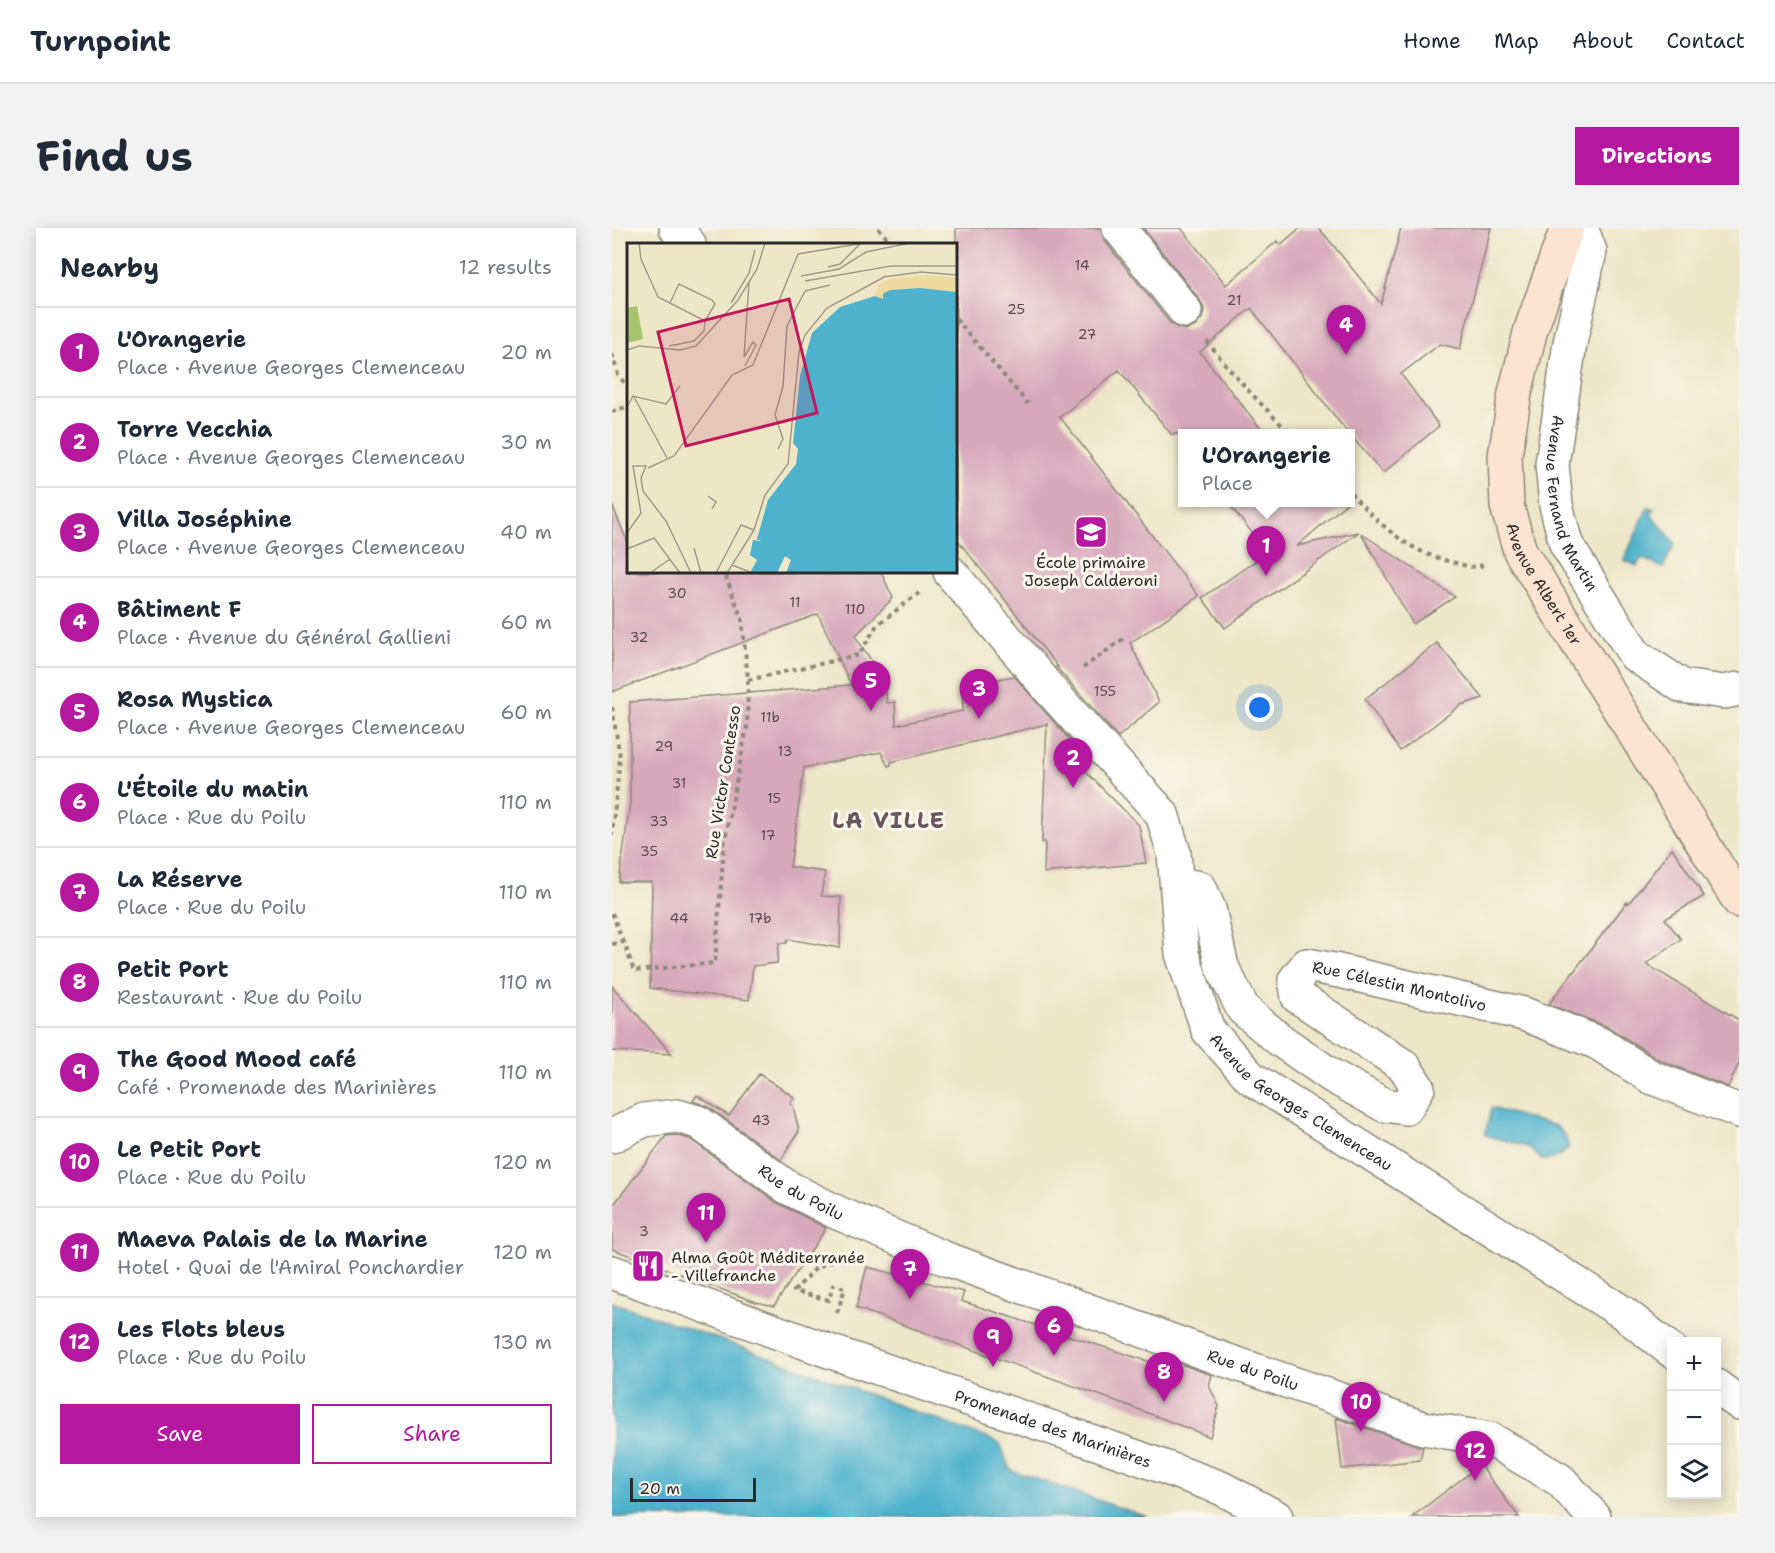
<!DOCTYPE html>
<meta charset="utf-8">
<style>
:root{--surface:#fff;--page:#f2f2f3;--text:#1f2937;--muted:#747a83;--line:#e0e1e3;--accent:#b5179e}
body{margin:0;font-family:"Shantell Sans",sans-serif;background:var(--page);color:var(--text)}
.controls{position:absolute;right:18px;bottom:18px;display:grid;overflow:hidden;border-radius:0px;box-shadow:0 3px 15px #0003}
.controls button{width:54px;height:54px;display:grid;place-items:center;padding:0;border:0;border-bottom:2px solid var(--line);background:var(--surface);color:var(--text);font:30px sans-serif}
.scale{position:absolute;left:18px;bottom:15px;width:126px;box-sizing:border-box;padding-left:6px;border:3px solid #2b2b2b;border-top:0;font-size:16px;line-height:21px;white-space:nowrap;color:#2b2b2b;-webkit-text-stroke:4px #fbf7ec;paint-order:stroke}
.you{position:absolute;left:648px;top:480px;width:21px;height:21px;margin:-15px;border:4px solid #fff;border-radius:50%;background:#1a73e8;box-shadow:0 0 0 9px #1a73e833}
.badge{display:grid;place-items:center;width:39px;height:39px;border-radius:50%;background:var(--accent);color:#fff;font-size:20px;font-weight:700}
.pin{position:absolute;translate:-50% -50px;filter:drop-shadow(0 2px 3px #0008)}
.pin::after{content:'';position:absolute;top:32px;width:21px;height:18px;background:inherit;clip-path:polygon(0 0,100% 0,50% 100%)}
.popup{position:absolute;left:566px;top:201px;width:177px;height:78px;box-sizing:border-box;display:grid;place-content:center;border-radius:0px;background:var(--surface);filter:drop-shadow(0 2px 4px #0005);font-size:20px;white-space:nowrap;color:var(--muted)}
.popup b{font-size:22px;color:var(--text)}
.popup::after{content:'';position:absolute;left:50%;top:100%;margin-left:-12px;border:12px solid transparent;border-top-color:var(--surface)}
.list{margin:0;padding:0;list-style:none}
h2{display:flex;justify-content:space-between;align-items:center;height:78px;margin:0;padding:0 24px;font-size:26px}
h2 small{font-size:20px;font-weight:400;color:var(--muted)}
.list li{display:grid;grid-template-columns:39px 1fr auto;gap:18px;align-items:center;box-sizing:border-box;height:90px;padding:0 24px;border-top:2px solid var(--line)}
.list b{display:block;font-size:22px;white-space:nowrap}
.list p{margin:0;font-size:20px;white-space:nowrap;color:var(--muted)}
.list em{font-size:20px;font-style:normal;color:var(--muted)}
.actions{display:flex;gap:12px;padding:18px 24px}
.actions a{flex:1;padding:14px 0;border:2px solid var(--accent);border-radius:0px;text-align:center;font-size:21px;color:var(--accent)}
.actions .main{background:var(--accent);color:#fff}
.icon{flex:none;width:33px;height:33px;fill:none;stroke:currentColor;stroke-width:2;stroke-linecap:round;stroke-linejoin:round}
.map{position:relative;flex:none;width:1127px;height:1289px;overflow:hidden;border-radius:0px}
header{display:flex;align-items:center;gap:36px;box-sizing:border-box;height:84px;padding:0 30px;background:var(--surface);border-bottom:2px solid var(--line)}
header strong{font-size:28px}
nav{display:flex;gap:33px;margin-inline-start:auto;font-size:21px}
.intro{display:flex;align-items:center;justify-content:space-between;box-sizing:border-box;height:144px;padding:0 36px}
h1{margin:0;font-size:42px}
.button{padding:15px 27px;border-radius:0px;background:var(--accent);color:#fff;font-size:21px;font-weight:700}
main{display:flex;gap:36px;padding:0 36px}
aside{flex:1;background:var(--surface);border-radius:0px;box-shadow:0 3px 15px #0003}
.map>svg:first-child{display:block}
.water{fill:#4eb2cd;stroke:#3c6e7c;stroke-width:1.5}
.building{fill:#d8a8bb}
.lines{fill:none;stroke-linecap:round;stroke-linejoin:round}
.street-casing{stroke:#8c8879;stroke-width:36}
.secondary-casing{stroke:#8c8879;stroke-width:36}
.path{stroke:#8c8879;stroke-width:4;stroke-dasharray:4.5 4.5;stroke-linecap:butt}
.street{stroke:#fff;stroke-width:33}
.secondary{stroke:#fde4d1;stroke-width:33}
.labels{text-anchor:middle;dominant-baseline:central;stroke-width:6;stroke-linejoin:round;paint-order:stroke}
.number-label{font-size:14px;fill:#564a4f}
.street-label{font-size:16px;fill:#2b2b2b;stroke:#fbf7ec}
.poi-label{font-size:16px;fill:#2b2b2b;stroke:#fbf7ec}
.district-label{font-size:22px;font-weight:bold;letter-spacing:1.5px;fill:#68575d;stroke:#fbf7ec}
.inset-road{fill:none;stroke:#9f9b89;stroke-width:1.5}
.view{fill:#c2185b;fill-opacity:0.15;stroke:#c2185b;stroke-width:3}
.inset-edge{fill:none;stroke:#2b2b2b;stroke-width:3}
</style>
<header>
<strong>Turnpoint</strong>
<nav><a>Home</a><a>Map</a><a>About</a><a>Contact</a></nav>
</header>
<div class="intro"><h1>Find us</h1><a class="button">Directions</a></div>
<main>
<aside>
<h2>Nearby<small>12 results</small></h2>
<ul class="list">
<li><span class="badge">1</span><div><b>L'Orangerie</b><p>Place · Avenue Georges Clemenceau</p></div><em>20 m</em></li>
<li><span class="badge">2</span><div><b>Torre Vecchia</b><p>Place · Avenue Georges Clemenceau</p></div><em>30 m</em></li>
<li><span class="badge">3</span><div><b>Villa Joséphine</b><p>Place · Avenue Georges Clemenceau</p></div><em>40 m</em></li>
<li><span class="badge">4</span><div><b>Bâtiment F</b><p>Place · Avenue du Général Gallieni</p></div><em>60 m</em></li>
<li><span class="badge">5</span><div><b>Rosa Mystica</b><p>Place · Avenue Georges Clemenceau</p></div><em>60 m</em></li>
<li><span class="badge">6</span><div><b>L'Étoile du matin</b><p>Place · Rue du Poilu</p></div><em>110 m</em></li>
<li><span class="badge">7</span><div><b>La Réserve</b><p>Place · Rue du Poilu</p></div><em>110 m</em></li>
<li><span class="badge">8</span><div><b>Petit Port</b><p>Restaurant · Rue du Poilu</p></div><em>110 m</em></li>
<li><span class="badge">9</span><div><b>The Good Mood café</b><p>Café · Promenade des Marinières</p></div><em>110 m</em></li>
<li><span class="badge">10</span><div><b>Le Petit Port</b><p>Place · Rue du Poilu</p></div><em>120 m</em></li>
<li><span class="badge">11</span><div><b>Maeva Palais de la Marine</b><p>Hotel · Quai de l'Amiral Ponchardier</p></div><em>120 m</em></li>
<li><span class="badge">12</span><div><b>Les Flots bleus</b><p>Place · Rue du Poilu</p></div><em>130 m</em></li>
</ul>
<div class="actions"><a class="main">Save</a><a>Share</a></div>
</aside>
<div class="map">
<svg width="1127" height="1289" viewBox="0 0 1127 1289">
<rect width="100%" height="100%" fill="#fbf7ec"/>
<filter id="ink" filterUnits="userSpaceOnUse"><feTurbulence type="fractalNoise" baseFrequency=".0167" numOctaves="2"/><feDisplacementMap in="SourceGraphic" scale="12" xChannelSelector="R" yChannelSelector="G"/><feConvolveMatrix kernelMatrix="1 2 1 2 8 2 1 2 1" color-interpolation-filters="sRGB"/></filter>
<filter id="wash" filterUnits="userSpaceOnUse"><feTurbulence type="fractalNoise" baseFrequency=".008" numOctaves="4" result="noise"/><feDisplacementMap in="SourceGraphic" scale="24" xChannelSelector="R" yChannelSelector="G"/><feGaussianBlur stdDeviation="1.35" result="paint"/><feColorMatrix in="noise" values="0 0 0 0 0 0 0 0 0 0 0 0 0 0 0 0 0 1.4 0 .05"/><feComposite in="paint" operator="in"/></filter>
<g filter="url(#wash)">
<rect width="100%" height="100%" fill="#ede6c7"/>
<!-- water -->
<path class="water" d="M1036,279l6,2 -3,5 24,29 -12,25 -22,-10 -4,8 -13,-6z
M879,880l65,18 9,10 4,11c-8,9 -15,13 -27,13l-14,-13 -43,-12z
M0,1074l138,48 250,93 10,27 137,47h-535z"/>
<g id="blocks">
<!-- building -->
<path class="building" d="M344,0h145l3,12 66,83 8,5 9,2 9,-4 6,-8 2,-9 -4,-9 -57,-72h38l45,57 51,-44 3,4 20,-17h19l62,76 20,-76h90l-31,121 -20,-5 -39,30 38,52 -56,47 -43,-50 -89,-115 -51,44 65,82h-94l-52,-64 -59,47 139,179 -69,47 29,59 -41,35 -62,-70h2l-102,-129z
M615,274h121l-51,44 62,-14 -134,96 -23,-30 66,-46z
M0,277l16,38v29h253l12,26 -38,38 30,45 2,22 8,-1 1,23 67,-14 -1,-25 52,-10 75,86 -7,6 57,57 7,38 -102,10 1,-31h-3l5,-118 -156,38v3l-3,1 -7,-14 -77,16 -14,99 35,5 -4,24 20,1 -1,51 -52,-9 -1,4h-8l-2,20 -24,3 -4,34 -99,-12 2,-106h-33l11,-79v-101l221,-17 -33,-71 -206,78z
M749,305l94,64 -42,27z
M825,415l46,55 -22,7 -61,46 -35,-52z
M1060,620l32,48 -39,23 16,20 -35,25 93,56v43l-11,24 -68,-27 -52,-33 -59,-23 78,-102 2,1z
M0,758l60,68 -60,-3z
M147,846l35,23 -4,7 3,2 6,25 -18,29 -72,-53 -16,-6 4,-6 32,21z
M63,907l15,4 86,63 50,26 -52,78 -18,-4 -144,-53v-42l54,-71z
M255,1039l97,25 -3,9 205,66 2,-7 44,15 -3,11 10,20 -9,31 -83,-32 -271,-97z
M724,1190l87,29 -3,13 -78,9z
M868,1237l39,52h-107z"/>
</g>
</g>
<g filter="url(#ink)">
<use href="#blocks" fill-opacity="0" stroke="#8c8879" stroke-width="1.5"/>
<g class="lines">
<defs>
<g id="street">
<path d="M64,0l13,16"/>
<path d="M507,0l66,83"/>
<path id="s1" d="M969,0l9,23 -20,92 -18,121 4,41 10,39 69,111 47,31 42,6 15,-3"/>
<path id="s2" d="M338,344l101,119 111,123 12,39 8,101 26,76 43,48 371,234 50,39"/>
<path id="s3" d="M566,656l22,4 9,21 13,58 21,42 37,31 52,36 52,29 22,3 12,-20 -14,-22 -106,-69 -3,-17 12,-15 32,6 185,43 74,29 53,34 88,34"/>
<path id="s4" d="M0,908l32,-16 33,-4 21,6 89,65 51,26 106,45 261,95 218,75 67,11 70,41 34,37"/>
<path id="s5" d="M0,1044l214,78 305,105 90,33 55,29"/>
<path d="M1104,1158l23,17"/>
</g>
<g id="secondary">
<path id="s6" d="M955,0l-36,101 -16,64 -10,63 2,50 13,45 219,350"/>
</g>
</defs>
<!-- street casing -->
<use href="#street" class="street-casing"/>
<!-- secondary casing -->
<use href="#secondary" class="secondary-casing"/>
<!-- path -->
<path class="path" d="M266,0l14,16
M344,91l72,85
M595,113c25,34 54,63 84,93
M0,126l6,21 10,12
M0,184l16,-6
M738,265c32,33 56,58 102,69 12,3 20,7 31,3
M471,440l40,-29
M136,452l111,-25 18,-30 42,-32
M0,479l8,50 -8,78
M0,685l11,29
M0,716l12,-2 10,29 81,-8 9,-118 23,-118 1,-47 -6,-61 -18,-47
M225,1085l8,-25 -12,-3 -4,15 -35,-9 22,-23 26,-11"/>
<!-- street -->
<use href="#street" class="street"/>
<!-- secondary -->
<use href="#secondary" class="secondary"/>
</g>
</g>
<!-- icons -->
<defs>
<symbol id="school-square" viewBox="-11 -11 22 22"><rect x="-9" y="-9" width="18" height="18" rx="4" fill="#b5179e" stroke="#fbf7ec"/><path d="M0-5L7-2L0 1L-7-2ZM-4 1L0 2.5L4 1V4Q0 6-4 4Z" fill="#fff"/></symbol>
<symbol id="restaurant-square" viewBox="-11 -11 22 22"><rect x="-9" y="-9" width="18" height="18" rx="4" fill="#b5179e" stroke="#fbf7ec"/><path d="M-5-6h1v4h1v-4h1v4h1v-4h1v5L-1.5 .5V6h-2V.5L-5-1ZM5-6V6H3V1.5H1.5Q1.5-4 5-6Z" fill="#fff"/></symbol>
</defs>
<g fill-rule="evenodd">
<use href="#school-square" x="460" y="285" width="38" height="38"/>
<use href="#restaurant-square" x="17" y="1019" width="38" height="38"/>
</g>
<g class="labels">
<!-- number labels -->
<g class="number-label">
<text x="470" y="37">14</text>
<text x="622" y="72">21</text>
<text x="404" y="81">25</text>
<text x="475" y="106">27</text>
<text x="65" y="365">30</text>
<text x="183" y="374">11</text>
<text x="243" y="381">110</text>
<text x="27" y="409">32</text>
<text x="493" y="463">155</text>
<text x="158" y="489">11b</text>
<text x="52" y="518">29</text>
<text x="173" y="523">13</text>
<text x="67" y="555">31</text>
<text x="162" y="570">15</text>
<text x="47" y="593">33</text>
<text x="156" y="607">17</text>
<text x="37" y="623">35</text>
<text x="67" y="690">44</text>
<text x="148" y="690">17b</text>
<text x="149" y="892">43</text>
<text x="32" y="1003">3</text>
</g>
<!-- street labels -->
<g class="street-label">
<text stroke="none"><textPath href="#s1" startOffset="284">Avenue Fernand Martin</textPath></text>
<text stroke="none"><textPath href="#s6" startOffset="374">Avenue Albert 1er</textPath></text>
<text transform="translate(111 554) rotate(-81)">Rue Victor Contesso</text>
<text stroke="none"><textPath href="#s3" startOffset="652">Rue Célestin Montolivo</textPath></text>
<text stroke="none"><textPath href="#s2" startOffset="663">Avenue Georges Clemenceau</textPath></text>
<text stroke="none"><textPath href="#s4" startOffset="216">Rue du Poilu</textPath></text>
<text stroke="none"><textPath href="#s4" startOffset="702">Rue du Poilu</textPath></text>
<text stroke="none"><textPath href="#s5" startOffset="468">Promenade des Marinières</textPath></text>
</g>
<!-- poi labels -->
<g class="poi-label">
<text x="479" y="334">École primaire<tspan x="479" dy="18">Joseph Calderoni</tspan></text>
<text x="59" y="1029" text-anchor="start">Alma Goût Méditerranée<tspan x="59" dy="18">- Villefranche</tspan></text>
</g>
<!-- district labels -->
<g class="district-label">
<text x="277" y="592">LA VILLE</text>
</g>
</g>
<!-- overview -->
<g transform="translate(15 15)">
<rect width="330" height="330" fill="#ede6c7"/>
<path d="M10,63l6,33 -16,4v-35z" fill="#a5c46c"/>
<path d="M299,32l31,3v14l-37,-4 -30,2 -7,4v5l-8,-3 3,-11 11,-6z" fill="#eeda9e"/>
<path d="M293,45l37,4v281h-171l5,-13 -6,-4 -8,17h-27l7,-13 -7,-5 3,-15 8,1 -4,-2 11,-39 28,-36 2,-15 -5,-6 7,-67 12,-43 28,-26 35,-11 8,3v-5l7,-4z" fill="#4eb2cd"/>
<path class="inset-road" d="M12,0l2,16 17,38 47,24 -1,10 -10,10 -25,5M201,24l12,-3 20,-20M174,33l38,-7 27,-17 44,-9M256,34l38,-5 36,3M178,38l86,-15h66M178,48l25,-6M43,60l9,-19 33,16 3,4 -10,17M104,60l18,-30 6,-23M0,107l12,-4 41,4 16,-4 42,-46 19,-31 8,-26M118,123l11,-21 -3,-3 -9,15 5,-74M7,154l33,61M0,164l6,-11 33,8 14,-18M151,206l5,-10 -8,-24 8,-29 4,-60 18,-35M21,225l26,-12 58,-81 21,-10 45,-111 66,-11M81,253l8,6 -4,7M0,290l14,-20 -8,-47h13l-5,12 2,13 23,30 25,52M67,305l7,25M0,306l27,-11 26,35M105,322l18,7M23,330l20,-14M89,330l25,-48 13,5M100,330l27,-43 11,-35 23,-31 11,-112 6,-17 22,-27 59,-32"/>
<path class="view" d="M162,56l28,114 -131,33 -28,-114z"/>
<rect width="330" height="330" class="inset-edge"/>
</g>
</svg>
<div class="controls">
<button>+</button>
<button>−</button>
<button><svg class="icon" aria-label="layers" viewBox="0 0 24 24"><path d="M12 4l9 5-9 5-9-5zM3 14l9 5 9-5"/></svg></button>
</div>
<div class="scale">20 m</div>
<div class="you"></div>
<div class="pin badge" style="left:654px;top:348px">1</div>
<div class="popup"><b>L'Orangerie</b>Place</div>
<div class="pin badge" style="left:461px;top:560px">2</div>
<div class="pin badge" style="left:367px;top:491px">3</div>
<div class="pin badge" style="left:734px;top:127px">4</div>
<div class="pin badge" style="left:259px;top:483px">5</div>
<div class="pin badge" style="left:442px;top:1128px">6</div>
<div class="pin badge" style="left:298px;top:1071px">7</div>
<div class="pin badge" style="left:552px;top:1174px">8</div>
<div class="pin badge" style="left:381px;top:1139px">9</div>
<div class="pin badge" style="left:749px;top:1204px">10</div>
<div class="pin badge" style="left:94px;top:1015px">11</div>
<div class="pin badge" style="left:863px;top:1253px">12</div>
</div>
</main>
